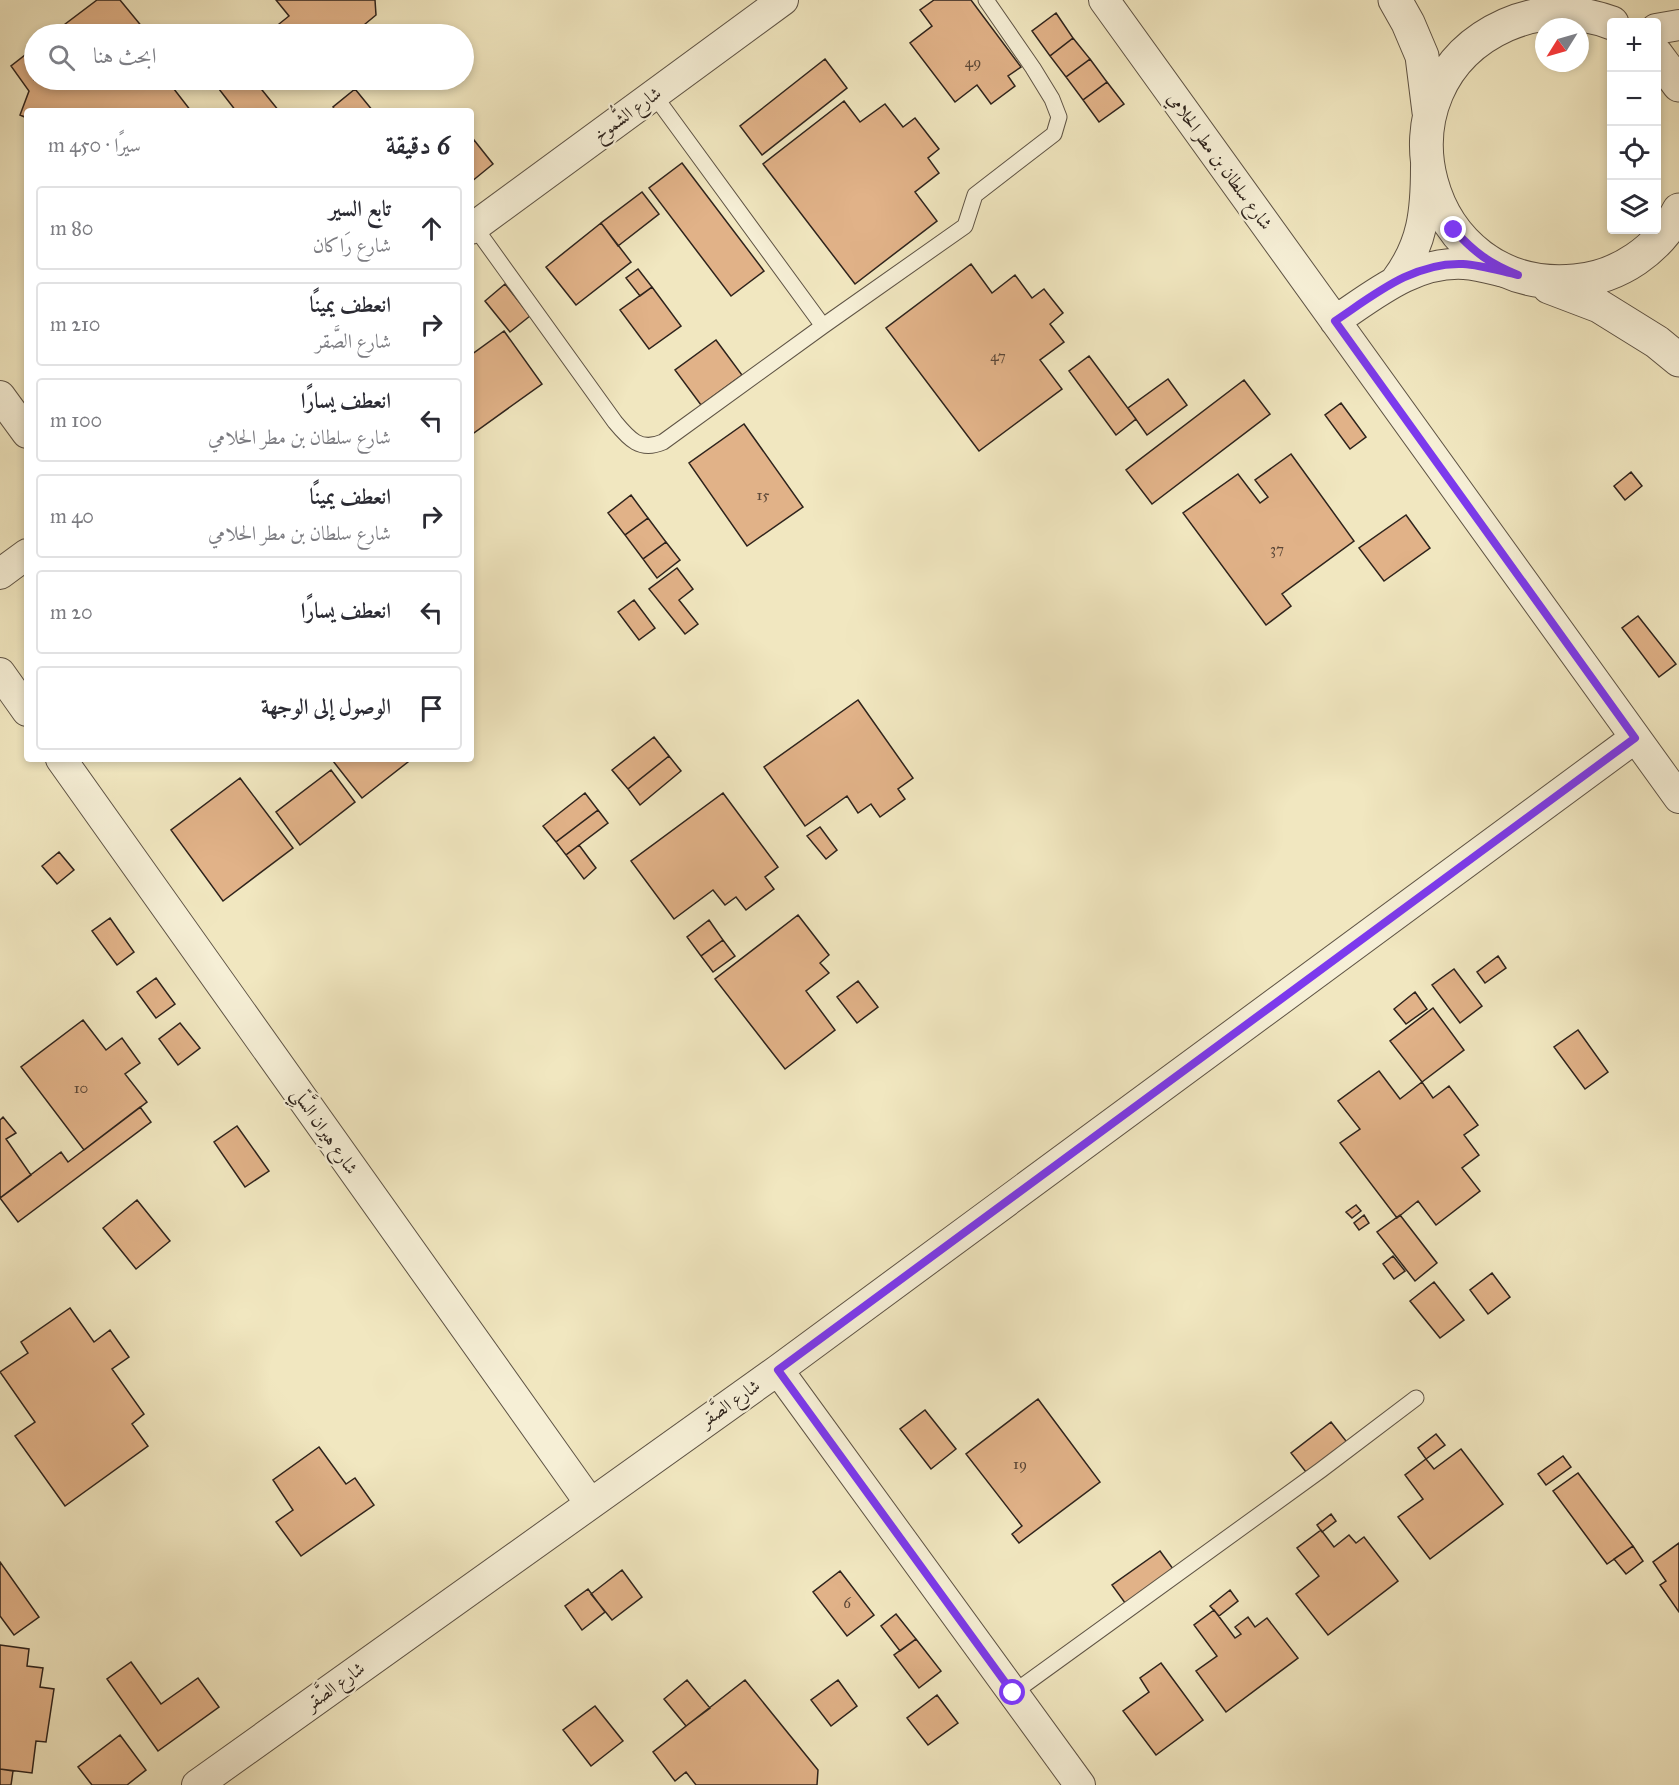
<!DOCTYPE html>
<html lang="ar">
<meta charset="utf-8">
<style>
:root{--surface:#fff;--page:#f7f7f7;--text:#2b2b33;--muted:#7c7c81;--line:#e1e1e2}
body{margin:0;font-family:"IM FELL Great Primer",Amiri,serif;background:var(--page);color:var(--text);direction:rtl}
.controls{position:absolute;right:18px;top:18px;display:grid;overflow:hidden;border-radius:6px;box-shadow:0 3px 9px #0003}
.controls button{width:54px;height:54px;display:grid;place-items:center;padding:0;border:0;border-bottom:2px solid var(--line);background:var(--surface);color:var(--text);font:30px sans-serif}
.compass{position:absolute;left:1535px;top:18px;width:54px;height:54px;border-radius:50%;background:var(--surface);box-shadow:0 3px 9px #0003;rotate:233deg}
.stop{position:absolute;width:18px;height:18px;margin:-14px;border:4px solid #7c3aed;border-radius:50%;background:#fff}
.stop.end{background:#7c3aed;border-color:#fff;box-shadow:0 2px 6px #0008}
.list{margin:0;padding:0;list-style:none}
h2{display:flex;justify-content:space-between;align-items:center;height:78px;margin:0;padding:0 24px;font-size:26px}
h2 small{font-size:20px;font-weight:400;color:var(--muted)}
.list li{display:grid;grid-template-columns:39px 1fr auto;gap:18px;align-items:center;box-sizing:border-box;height:84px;margin:0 12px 12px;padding:0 12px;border:2px solid var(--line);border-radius:6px}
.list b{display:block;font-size:22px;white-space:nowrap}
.list p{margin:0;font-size:20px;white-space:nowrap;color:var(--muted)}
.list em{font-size:20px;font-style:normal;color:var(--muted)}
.icon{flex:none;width:33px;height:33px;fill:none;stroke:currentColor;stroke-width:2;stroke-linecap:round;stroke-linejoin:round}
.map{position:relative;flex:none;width:1679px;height:1785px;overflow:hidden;direction:ltr}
.search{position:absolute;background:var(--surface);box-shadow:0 3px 9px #0003;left:24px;top:24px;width:450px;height:66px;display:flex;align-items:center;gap:15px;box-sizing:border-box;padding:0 21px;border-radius:33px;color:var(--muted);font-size:22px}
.panel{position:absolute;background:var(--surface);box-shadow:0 3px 9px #0003;left:24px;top:108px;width:450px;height:654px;border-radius:6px;direction:rtl}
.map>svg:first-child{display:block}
.building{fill:#e1b288;stroke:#2e231c;stroke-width:1.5}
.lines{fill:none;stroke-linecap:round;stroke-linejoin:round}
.service-casing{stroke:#5f5445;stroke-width:17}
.minor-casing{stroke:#5f5445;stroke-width:32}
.tertiary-casing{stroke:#5f5445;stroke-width:35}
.service{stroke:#f6efd6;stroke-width:15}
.minor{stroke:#f6efd6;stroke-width:30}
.tertiary{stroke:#f6efd6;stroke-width:33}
.route{stroke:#7c3aed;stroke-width:8}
.labels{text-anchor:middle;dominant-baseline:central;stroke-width:4.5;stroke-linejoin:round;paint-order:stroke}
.number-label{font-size:15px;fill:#5b4737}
.street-label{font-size:18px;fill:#2e231c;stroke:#f6efd6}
</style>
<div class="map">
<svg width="1679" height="1785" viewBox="0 0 1679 1785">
<rect width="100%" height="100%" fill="#f1e7c0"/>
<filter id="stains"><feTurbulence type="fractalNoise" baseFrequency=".00333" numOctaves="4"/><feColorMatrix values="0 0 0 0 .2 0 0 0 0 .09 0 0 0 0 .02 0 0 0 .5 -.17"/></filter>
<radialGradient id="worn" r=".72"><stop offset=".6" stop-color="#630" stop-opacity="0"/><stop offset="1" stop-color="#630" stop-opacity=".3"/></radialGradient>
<!-- building -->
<path class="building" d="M97,0h23l28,34h-96z
M276,0h99l1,15 -23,19h-52l-2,-2 -3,2h-8l-9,-10 10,-8z
M934,0h37l50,67 -13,9 7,10 -24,18 -14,-19 -22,17 -45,-59 22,-17 -12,-16z
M1056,13l17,25 -23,18 -18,-25z
M1073,38l17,21 -24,18 -16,-21z
M34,48v32h133l24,31h-164v7l-7,-3 9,-24 -18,-25z
M825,59l22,29 -85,67 -22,-29z
M1090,59l17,23 -24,18 -17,-23z
M212,80h42l25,31h-43z
M1107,82l17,22 -25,18 -16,-22z
M355,89l18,22h-37l-3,-4z
M844,101l16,21 25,-18 18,23 12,-9 24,31 -11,9 11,15 -24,19 22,29 -82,63 -92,-120z
M474,140l19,24 -22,18v-39z
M682,163l82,108 -33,25 -82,-108z
M642,192l17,22 -41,32 -17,-23z
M601,223l30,39 -55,43 -30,-38z
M971,264l21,29 23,-18 17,23 12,-9 19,24 -13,11 14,18 -24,18 22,29 -83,62 -93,-123z
M638,269l14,18 -12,9 -14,-18z
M505,284l25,32 -20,16 -25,-31z
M652,287l29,39 -32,23 -29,-39z
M504,331l38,53 -71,51v-80z
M716,340l26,35 -41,30 -26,-35z
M1089,356l47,63 -20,16 -47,-64z
M1168,379l19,26 -40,30 -19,-27z
M1244,380l26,34 -118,90 -26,-34z
M1341,403l25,34 -16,12 -25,-34z
M744,424l59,83 -56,39 -58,-83z
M1291,454l63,87 -72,53 9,12 -25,19 -83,-112 55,-39 22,29 8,-6 -13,-17z
M1631,472l11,14 -17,14 -11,-14z
M631,495l17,23 -23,17 -17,-22z
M1406,515l24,33 -46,33 -25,-33z
M648,518l18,24 -23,17 -18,-24z
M666,542l14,18 -23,18 -14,-19z
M677,568l16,21 -14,11 19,24 -13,10 -36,-45z
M634,600l21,28 -16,12 -21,-28z
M1638,616l38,48 -17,13 -37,-49z
M858,700l55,78 -15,11 7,10 -25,18 -9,-13 -13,9 -11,-17 -42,30 -41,-59z
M654,737l15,19 -41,33 -16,-19z
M669,756l12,15 -41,34 -12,-16z
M336,759h69l3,3 -46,36 -29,-37z
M331,770l24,32 -55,43 -24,-33z
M240,778l53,70 -70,53 -52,-71z
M585,793l13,17 -42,32 -13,-16z
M723,793l55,74 -13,10 9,12 -28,21 -10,-13 -11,8 -12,-15 -39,29 -43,-58z
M598,810l10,13 -42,32 -10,-13z
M820,827l17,23 -11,9 -19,-23z
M579,845l17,23 -12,11 -18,-24z
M59,852l15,18 -17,14 -15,-18z
M798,915l31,40 -9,8 9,10 -23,18 29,39 -50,39 -70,-90z
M110,918l24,34 -17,13 -25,-34z
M709,920l14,20 -22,16 -14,-19z
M723,940l12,16 -22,16 -12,-16z
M1498,956l8,12 -21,15 -8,-11z
M1454,969l28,37 -22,17 -28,-38z
M156,978l19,26 -19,14 -19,-26z
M858,981l20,26 -21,16 -20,-26z
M1415,992l12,17 -21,15 -12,-15z
M1433,1008l31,42 -42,32 -32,-41z
M83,1020l23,30 16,-12 18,25 -15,11 22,28 -63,48 -63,-83z
M180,1023l20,25 -22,17 -19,-26z
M1578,1030l30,42 -23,17 -31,-42z
M1379,1071l21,28 22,-17 11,16 16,-12 29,39 -14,10 15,20 -17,13 18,23 -44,34 -18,-24 -21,17 -57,-75 20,-14 -22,-28z
M140,1107l11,15 -133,100 -18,-24 61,-46 7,10z
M3,1117l13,16 -10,6 25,36 -31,23v-78z
M237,1126l32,45 -24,16 -31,-45z
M137,1200l33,41 -34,28 -33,-41z
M1356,1205l5,6 -9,7 -6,-6z
M1364,1215l5,8 -10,7 -5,-7z
M1400,1215l37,48 -22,18 -38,-49z
M1393,1256l12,15 -11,8 -11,-15z
M1492,1273l18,24 -22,17 -18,-24z
M1434,1282l30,38 -24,18 -30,-37z
M70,1308l24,34 16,-12 19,27 -17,12 32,45 -12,10 16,22 -83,60 -50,-70 20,-14 -35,-50 28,-19 -7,-11z
M1038,1399l62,83 -81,61 -7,-9 10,-8 -56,-72z
M925,1410l31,39 -25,20 -31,-40z
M1331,1422l19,24 -40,31 -19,-24z
M1436,1434l9,11 -19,14 -8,-11z
M319,1447l27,37 9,-6 19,27 -73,51 -25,-34 17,-12 -20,-30z
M1461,1449l42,55 -73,55 -32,-42 25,-18 -18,-24 21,-16 8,10z
M1563,1456l8,11 -25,18 -8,-11z
M1578,1473l55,73 -26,18 -54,-73z
M1331,1514l5,7 -14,11 -5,-7z
M1321,1530l13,17 15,-12 7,8 8,-6 34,44 -70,54 -32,-41 23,-18 -22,-28z
M1679,1543v69l-19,-27 6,-4 -13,-19z
M1633,1546l10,15 -17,13 -12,-15z
M1160,1551l16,22 -48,34 -16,-22z
M0,1562l39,55 -25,18 -14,-19z
M622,1570l20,27 -30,23 -21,-26z
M840,1571l34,44 -27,21 -34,-44z
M588,1589l17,23 -23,18 -17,-24z
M1230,1590l8,11 -19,15 -9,-10z
M1214,1610l21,28 6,-4 -6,-7 13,-10 7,10 12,-9 31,40 -72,54 -30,-41 21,-15 -23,-31z
M896,1614l20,25 -16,12 -19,-25z
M916,1639l25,32 -22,17 -25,-33z
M0,1645l29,4 -2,17 16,2 -3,19 14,2 -8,53 -10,-1 -4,32 -32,-4z
M131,1662l30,42 37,-26 21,29 -61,44 -51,-72z
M1161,1663l42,57 -47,35 -33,-44 26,-19 -9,-14z
M687,1680l23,28 -24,18 -22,-27z
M745,1680l73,90 -1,15h-121l-10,-13 -11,9 -22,-29z
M838,1680l19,26 -26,20 -20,-26z
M937,1695l21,28 -30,22 -21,-27z
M595,1706l28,35 -32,25 -28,-36z
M120,1735l26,35 -19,15h-35l-14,-18z
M0,1769l13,2 -2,14h-11z"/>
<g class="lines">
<defs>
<path id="service" d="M654,95l169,231
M474,226l141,196c14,17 25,30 48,20l160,-116 142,-100 10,-31 79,-61 5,-17 -7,-18 -19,-31 -47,-68
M1013,1693l308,-223 95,-72"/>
<path id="minor" d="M1104,0l575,798
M1656,29l23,-4
M471,229l312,-229
M1396,280c27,-36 30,-69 30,-113
M1335,321c39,-26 79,-60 129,-57 14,1 28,5 41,8
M0,396l27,37
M0,574l27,-20
M0,673l27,38
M61,759l529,744
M778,1370l302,415
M197,1785l581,-415 857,-632"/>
<path id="tertiary" d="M1395,0l13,23 14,33 7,56
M1612,23c-35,-13 -72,-13 -106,2 -139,62 -83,271 69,256 44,-4 84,-31 104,-71
M1656,54l23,31
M1549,287l50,19 58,36 22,18"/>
</defs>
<!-- service casing -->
<use href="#service" class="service-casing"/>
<!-- minor casing -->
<use href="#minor" class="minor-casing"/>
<!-- tertiary casing -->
<use href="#tertiary" class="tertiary-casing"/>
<!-- service -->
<use href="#service" class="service"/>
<!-- minor -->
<use href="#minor" class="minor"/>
<!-- tertiary -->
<use href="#tertiary" class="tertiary"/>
</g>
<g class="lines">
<!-- route -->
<path class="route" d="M1013,1693l-235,-323 857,-632 -300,-417c39,-26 78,-59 128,-57 18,1 37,7 55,11 -29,-12 -43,-22 -64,-45"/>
</g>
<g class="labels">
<!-- number labels -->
<g class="number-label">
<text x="973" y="62">49</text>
<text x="998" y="356">47</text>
<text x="763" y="495">15</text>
<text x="1277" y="549">37</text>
<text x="81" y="1088">10</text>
<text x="1020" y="1464">19</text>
<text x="847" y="1603">6</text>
</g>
<!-- street labels -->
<g class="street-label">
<text transform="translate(627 114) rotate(-36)">شارع الشُّموخ</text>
<text transform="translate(1220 161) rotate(54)">شارع سلطان بن مطر الحلامي</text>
<text transform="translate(325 1131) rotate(55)">شارع هِيران السَّلِّي</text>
<text transform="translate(730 1403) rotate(-35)">شارع الصَّقر</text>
<text transform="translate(335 1686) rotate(-36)">شارع الصَّقر</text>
</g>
</g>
<rect width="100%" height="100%" filter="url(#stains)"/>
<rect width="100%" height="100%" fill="url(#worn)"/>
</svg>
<div class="controls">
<button>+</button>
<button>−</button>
<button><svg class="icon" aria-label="locate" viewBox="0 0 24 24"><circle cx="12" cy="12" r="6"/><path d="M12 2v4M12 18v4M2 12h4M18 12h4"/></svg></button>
<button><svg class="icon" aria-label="layers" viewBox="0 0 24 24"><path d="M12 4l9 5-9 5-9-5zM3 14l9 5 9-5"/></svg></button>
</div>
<svg class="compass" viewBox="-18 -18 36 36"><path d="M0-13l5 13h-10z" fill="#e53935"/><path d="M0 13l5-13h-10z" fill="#7c7c81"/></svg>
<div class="stop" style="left:1013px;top:1693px"></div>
<div class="stop end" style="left:1454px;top:230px"></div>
<div class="search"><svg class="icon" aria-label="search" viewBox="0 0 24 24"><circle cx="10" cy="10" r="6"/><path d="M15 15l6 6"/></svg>ابحث هنا</div>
<section class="panel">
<h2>6 دقيقة<small>سيرًا · 450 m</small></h2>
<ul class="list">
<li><svg class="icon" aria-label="ahead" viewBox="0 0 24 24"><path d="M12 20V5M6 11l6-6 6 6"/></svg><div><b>تابع السير</b><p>شارع رَاكان</p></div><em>80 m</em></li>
<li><svg class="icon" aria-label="right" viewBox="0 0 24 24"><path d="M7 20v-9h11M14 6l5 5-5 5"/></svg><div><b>انعطف يمينًا</b><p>شارع الصَّقر</p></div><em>210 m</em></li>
<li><svg class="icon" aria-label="left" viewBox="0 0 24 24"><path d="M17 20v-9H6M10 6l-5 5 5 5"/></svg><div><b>انعطف يسارًا</b><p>شارع سلطان بن مطر الحلامي</p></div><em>100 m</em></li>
<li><svg class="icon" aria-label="right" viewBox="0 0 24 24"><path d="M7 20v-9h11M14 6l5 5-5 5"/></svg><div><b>انعطف يمينًا</b><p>شارع سلطان بن مطر الحلامي</p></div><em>40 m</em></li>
<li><svg class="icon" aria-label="left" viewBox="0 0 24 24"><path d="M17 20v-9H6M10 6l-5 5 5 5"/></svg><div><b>انعطف يسارًا</b></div><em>20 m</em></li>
<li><svg class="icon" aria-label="arrive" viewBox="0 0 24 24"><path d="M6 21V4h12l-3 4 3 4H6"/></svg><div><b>الوصول إلى الوجهة</b></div></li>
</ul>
</section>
</div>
